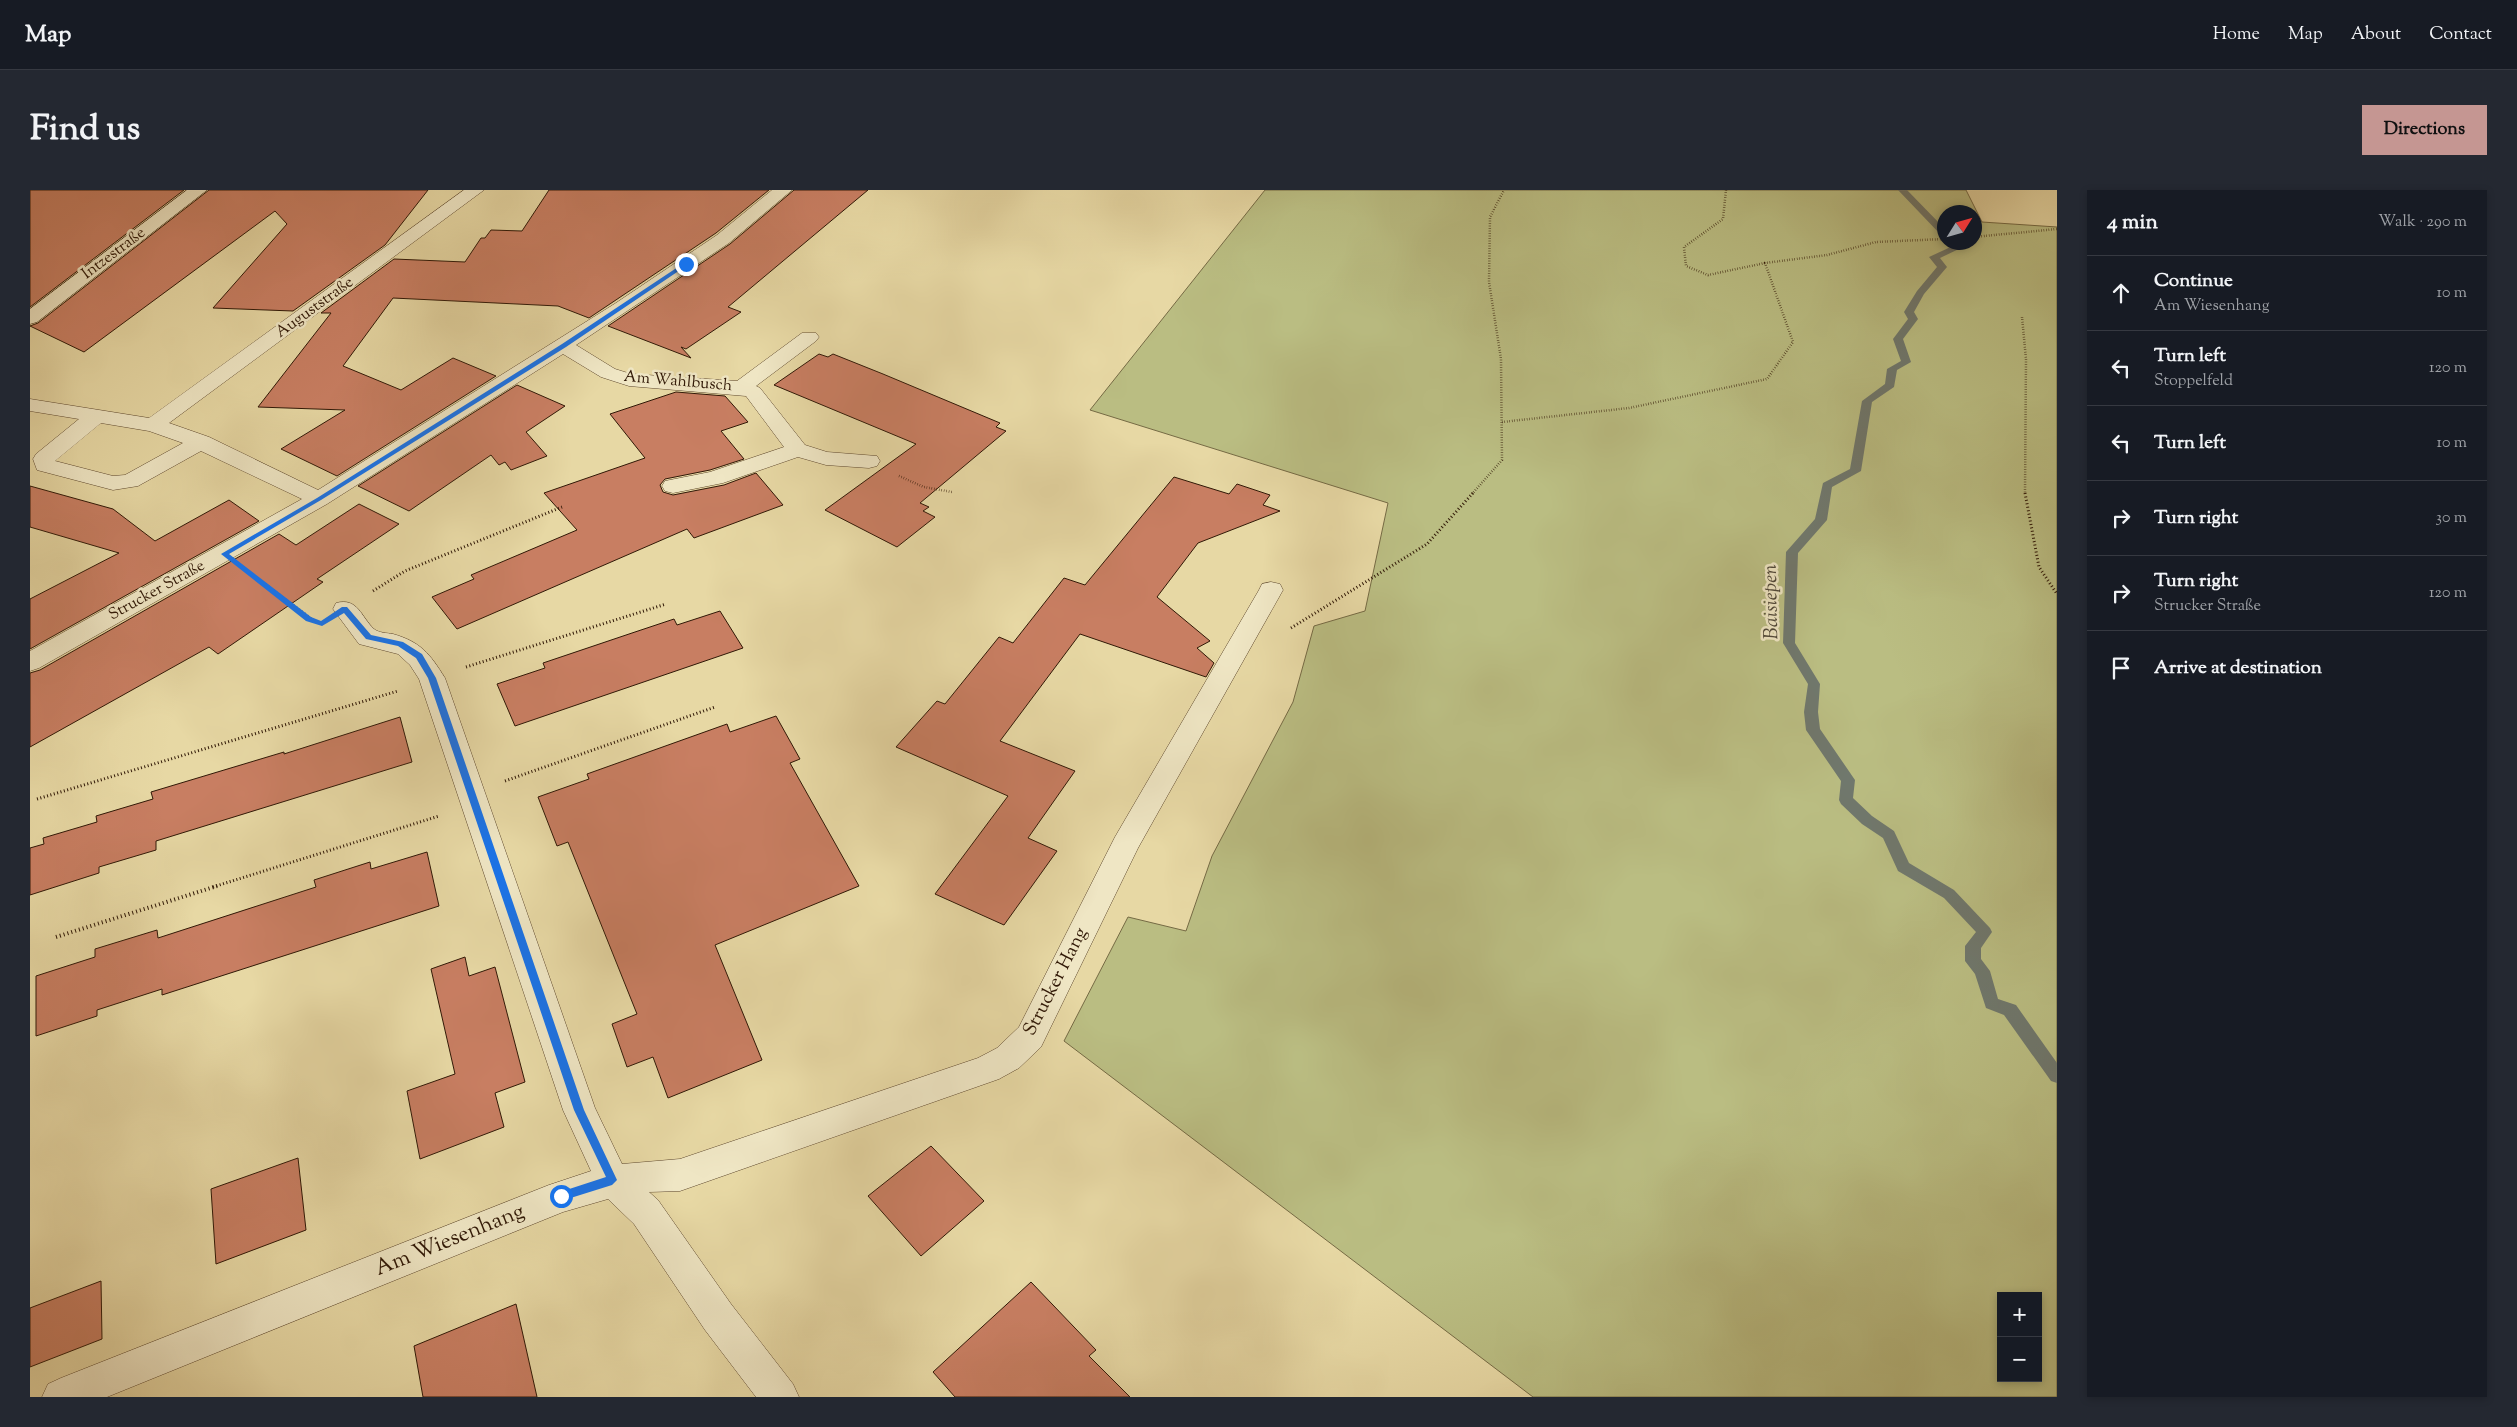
<!DOCTYPE html>
<meta charset="utf-8">
<style>
:root{--surface:#171b24;--page:#242831;--text:#f1f3f6;--muted:#9ea1a6;--line:#363941;--accent:#c59692}
body{margin:0;font-family:"Sorts Mill Goudy",serif;background:var(--page);color:var(--text)}
.controls{position:absolute;right:15px;bottom:15px;display:grid;overflow:hidden;border-radius:0px;box-shadow:0 2px 8px #0003}
.controls button{width:45px;height:45px;display:grid;place-items:center;padding:0;border:0;border-bottom:1px solid var(--line);background:var(--surface);color:var(--text);font:25px sans-serif}
.compass{position:absolute;left:1907px;top:15px;width:45px;height:45px;border-radius:50%;background:var(--surface);box-shadow:0 2px 8px #0003;rotate:53deg}
.stop{position:absolute;width:15px;height:15px;margin:-11px;border:4px solid #1a73e8;border-radius:50%;background:#fff}
.stop.end{background:#1a73e8;border-color:#fff;box-shadow:0 1px 5px #0008}
.list{margin:0;padding:0;list-style:none}
h2{display:flex;justify-content:space-between;align-items:center;height:65px;margin:0;padding:0 20px;font-size:21px}
h2 small{font-size:16px;font-weight:400;color:var(--muted)}
.list li{display:grid;grid-template-columns:32px 1fr auto;gap:15px;align-items:center;box-sizing:border-box;height:75px;padding:0 20px;border-top:1px solid var(--line)}
.list b{display:block;font-size:19px;white-space:nowrap}
.list p{margin:0;font-size:16px;white-space:nowrap;color:var(--muted)}
.list em{font-size:16px;font-style:normal;color:var(--muted)}
.icon{flex:none;width:28px;height:28px;fill:none;stroke:currentColor;stroke-width:2;stroke-linecap:round;stroke-linejoin:round}
.map{position:relative;flex:none;width:2027px;height:1207px;overflow:hidden;border-radius:0px}
header{display:flex;align-items:center;gap:30px;box-sizing:border-box;height:70px;padding:0 25px;background:var(--surface);border-bottom:1px solid var(--line)}
header strong{font-size:24px}
nav{display:flex;gap:28px;margin-inline-start:auto;font-size:18px}
.intro{display:flex;align-items:center;justify-content:space-between;box-sizing:border-box;height:120px;padding:0 30px}
h1{margin:0;font-size:35px}
.button{padding:12px 22px;border-radius:0px;background:var(--accent);color:#111;font-size:18px;font-weight:700}
main{display:flex;gap:30px;padding:0 30px}
aside{flex:1;background:var(--surface);border-radius:0px;box-shadow:0 2px 8px #0003}
.map>svg:first-child{display:block}
.green{fill:#babd82;stroke:#756a44;fill-rule:evenodd}
.lines{fill:none;stroke-linecap:round;stroke-linejoin:round}
.stream{fill:#70786d;fill-rule:evenodd}
.building{fill:#c87e62;stroke:#301806}
.minor-casing{stroke:#5e482e;stroke-width:1}
.secondary-casing{stroke:#301806;stroke-width:1}
.path-far2{stroke:#301806;stroke-width:2.5;stroke-dasharray:0.5 2;stroke-linecap:butt}
.path-far1{stroke:#301806;stroke-width:3;stroke-dasharray:1 2.5;stroke-linecap:butt}
.path{stroke:#301806;stroke-width:4;stroke-dasharray:1 3;stroke-linecap:butt}
.minor{fill:#efe6c4;fill-rule:evenodd}
.secondary{fill:#efe6c4;fill-rule:evenodd}
.route{fill:#1a73e8}
.labels{text-anchor:middle;dominant-baseline:central;stroke-width:5;stroke-linejoin:round;paint-order:stroke}
.far-street-label{font-size:16px;fill:#301806;stroke:#efe6c4}
.street-label{font-size:19px;fill:#301806;stroke:#efe6c4}
.water-label{font-size:20px;font-style:italic;fill:#504839;stroke:#efe6c4}
.near-street-label{font-size:22px;fill:#301806;stroke:#efe6c4}
</style>
<header>
<strong>Map</strong>
<nav><a>Home</a><a>Map</a><a>About</a><a>Contact</a></nav>
</header>
<div class="intro"><h1>Find us</h1><a class="button">Directions</a></div>
<main>
<div class="map">
<svg width="2027" height="1207" viewBox="0 0 2027 1207">
<rect width="100%" height="100%" fill="#e7d8a4"/>
<filter id="stains"><feTurbulence type="fractalNoise" baseFrequency=".004" numOctaves="4"/><feColorMatrix values="0 0 0 0 .2 0 0 0 0 .09 0 0 0 0 .02 0 0 0 .5 -.17"/></filter>
<radialGradient id="worn" r=".72"><stop offset=".6" stop-color="#630" stop-opacity="0"/><stop offset="1" stop-color="#630" stop-opacity=".3"/></radialGradient>
<!-- green -->
<path class="green" d="M1235,0h701l16,32 75,5v1170h-524l-469,-356 64,-124 58,14 26,-75 81,-154 21,-76 51,-15 23,-108 -298,-93zM1914,22h30v30h-30zM1971,1106h37v82h-37z"/>
<g class="lines">
<!-- stream -->
<path class="stream" d="M1868,0h9l37,38v8l-3,-1z
M1925,55l8,2 -23,11 7,9 -23,27 -10,18 4,7 -15,20 8,23 -14,8 -3,17 -22,15 -11,69 -29,16 -5,33 -29,33 -3,90 25,41 -2,28 2,17 35,51 -2,18 19,18 22,15 15,32 45,27 36,38 2,4 -11,16v11l9,12 8,28 18,6 41,58v20l-6,-2 -47,-66 -18,-7 -11,-34 -10,-13v-15l11,-14 -32,-34 -46,-27 -15,-33 -21,-14 -21,-20 -2,-4 2,-19 -35,-51 -2,-18 4,-28 -25,-41 3,-91 29,-33 8,-36 27,-14 12,-68 23,-17 2,-15 14,-8 -8,-22 15,-20 -4,-7 13,-21 20,-24 -8,-10z"/>
</g>
<!-- building -->
<path class="building" d="M0,0h154l-154,117z
M179,0h219l-43,55 -92,66 -80,-3 74,-84 -12,-13 -191,141 -54,-26 8,-3z
M519,0h220l-53,43 -127,85 -31,-12 -165,-8 -50,68 58,24 52,-32 43,18 -159,100 -56,-27 64,-39 -87,-3 73,-94h-10l73,-54 71,3 16,-24h4l6,-8 31,1z
M764,0h74l-140,117 13,5 -55,37 -5,-2 10,11 -83,-32 122,-82z
M789,164l9,3 5,-3 50,20 117,49 -4,4 10,4 -86,72 9,4 -6,4 12,6 -38,30 -72,-37 91,-66 -142,-59z
M487,195l48,21 -39,26 21,24 -36,14 -6,-8 -6,3 -8,-10 -82,56 -51,-25z
M646,202l49,4 23,26 -27,9 23,28 -34,11 -45,9 -5,6 3,7 10,3 51,-10 32,-12 27,32 -89,33 -7,-9 -230,100 -25,-32 42,-18 -3,-4 106,-45 -33,-37 101,-35 -35,-44z
M1144,287l55,17 8,-10 33,11 -7,10 17,6 -82,32 -41,54 53,44 -13,7 17,15 -8,14 -126,-43 -80,107 75,30 -47,67 29,13 -53,74 -69,-31 73,-98 -112,-49 41,-46 8,3 54,-67 14,6 51,-65 21,7z
M0,296l83,23 42,32 74,-41 30,21 -229,128v-50l89,-46 -89,-26z
M329,314l40,20 -82,55 6,3 -105,72 -9,-7 -179,100v-74l10,-3 239,-136 17,11z
M690,421l23,37 -228,78 -18,-42 48,-16 -2,-5 89,-30 42,-14 3,6z
M746,526l24,43 -10,4 69,123 -144,59 47,115 -94,38 -15,-41 -26,10 -15,-43 25,-10 -69,-172 -11,4 -19,-49 51,-18 -2,-5 140,-50 3,8z
M370,527l12,45 -256,79v9l-57,17v6l-69,22v-47l14,-4 -1,-6 54,-16 -1,-6 57,-17 -2,-7 133,-40v2z
M397,662l12,54 -277,89v-6l-65,21v6l-61,20v-60l59,-19v-8l62,-19 1,8 158,-51 -2,-7 56,-18 1,7z
M435,767l4,19 26,-9 30,115 -30,11 9,34 -84,32 -13,-68 48,-17 -24,-105z
M901,956l53,55 -63,55 -53,-60z
M268,968l8,72 -90,34 -5,-75z
M71,1091l1,58 -72,28v-59z
M1001,1092l65,68 -7,6 41,41h-175l-22,-25z
M486,1114l21,93h-114l-9,-51z"/>
<g class="lines">
<defs>
<path id="minor" d="M434,0h20l-315,233 40,14 109,53 298,-187 101,-68 55,-45h20l-63,53 -153,102 39,24 16,5 106,7 65,-48h14l3,4 -3,4 -60,45 4,2 45,57 22,7 50,4 3,5 -3,5 -8,2 -43,-3 -28,-8 -75,26 -50,10 -8,-2 -3,-5 3,-5 45,-9 74,-25 -38,-51 -117,-10 -28,-9 -38,-23 -236,150 -288,164 -9,3v-20l272,-152 -101,-48 -63,35 -25,4 -76,-20 -4,-11 3,-5 43,-35 -49,-8v-12l119,19zM71,233l48,8 34,12 -58,32 -12,1 -58,-15z
M1241,392l9,2 3,6 -145,258 -97,199 -22,21 -20,11 -319,112 -31,1 9,8 73,104 62,80 6,13h-43l-51,-67 -71,-106 -26,-25 -45,13 -456,185h-65l6,-13 13,-6 488,-193 42,-14 -28,-61 -144,-431 -9,-14 -12,-11 -39,-10 -26,-35 3,-6c22,-6 25,14 38,26 5,4 13,4 19,5 28,8 37,20 52,44l150,430 27,56 58,-5 298,-101 19,-10 22,-21 96,-190 144,-247 3,-6z"/>
<path id="secondary" d="M157,0h20l-170,132 -7,2v-15z"/>
</defs>
<!-- minor casing -->
<use href="#minor" class="minor-casing"/>
<!-- secondary casing -->
<use href="#secondary" class="secondary-casing"/>
<!-- path-far2 -->
<path class="path-far2" d="M1696,0l-3,29 -39,28 2,19 22,9 57,-12
M1944,47l83,-8
M1992,127l4,42 -1,135
M1472,232l127,-14 138,-29 26,-37 -28,-79 62,-8 49,-13 68,-3
M869,286l25,11 28,5
M1442,304l30,-34 -1,-101 -12,-77 1,-65 14,-27"/>
<!-- path-far1 -->
<path class="path-far1" d="M1995,303l14,74 18,27
M221,384l63,47
M343,401l32,-20 157,-64
M1261,438l136,-84 46,-51
M436,477l200,-63
M475,591l210,-74
M7,609l361,-108
M183,697l226,-71"/>
<!-- path -->
<path class="path" d="M26,747l161,-51"/>
<!-- minor -->
<use href="#minor" class="minor"/>
<!-- secondary -->
<use href="#secondary" class="secondary"/>
</g>
<!-- route -->
<path class="route" d="M654,73l5,1 -123,83 -245,153 -92,54 82,63 10,4 21,-14h5l24,28 32,7 19,12 14,24 148,432 33,70 -5,5 -51,16 -5,-5 1,-3 49,-16 -32,-67 -146,-432 -12,-20 -18,-12 -32,-7 -22,-26 -22,13 -16,-5 -85,-67 96,-56 245,-154z"/>
<g class="labels">
<!-- far-street labels -->
<g class="far-street-label">
<text transform="translate(84 64) rotate(-37)">Intzestraße</text>
<text transform="translate(285 118) rotate(-36)">Auguststraße</text>
<text transform="translate(648 192) rotate(5)">Am Wahlbusch</text>
<text transform="translate(127 401) rotate(-29)">Strucker Straße</text>
</g>
<!-- street labels -->
<g class="street-label">
<text transform="translate(1026 792) rotate(-63)">Strucker Hang</text>
</g>
<!-- water labels -->
<g class="water-label">
<text transform="translate(1742 412) rotate(-91)">Baisiepen</text>
</g>
<!-- near-street labels -->
<g class="near-street-label">
<text transform="translate(420 1051) rotate(-22)">Am Wiesenhang</text>
</g>
</g>
<rect width="100%" height="100%" filter="url(#stains)"/>
<rect width="100%" height="100%" fill="url(#worn)"/>
</svg>
<div class="controls">
<button>+</button>
<button>−</button>
</div>
<svg class="compass" viewBox="-18 -18 36 36"><path d="M0-13l5 13h-10z" fill="#e53935"/><path d="M0 13l5-13h-10z" fill="#9ea1a6"/></svg>
<div class="stop" style="left:531px;top:1006px"></div>
<div class="stop end" style="left:656px;top:74px"></div>
</div>
<aside>
<h2>4 min<small>Walk · 290 m</small></h2>
<ul class="list">
<li><svg class="icon" aria-label="ahead" viewBox="0 0 24 24"><path d="M12 20V5M6 11l6-6 6 6"/></svg><div><b>Continue</b><p>Am Wiesenhang</p></div><em>10 m</em></li>
<li><svg class="icon" aria-label="left" viewBox="0 0 24 24"><path d="M17 20v-9H6M10 6l-5 5 5 5"/></svg><div><b>Turn left</b><p>Stoppelfeld</p></div><em>120 m</em></li>
<li><svg class="icon" aria-label="left" viewBox="0 0 24 24"><path d="M17 20v-9H6M10 6l-5 5 5 5"/></svg><div><b>Turn left</b></div><em>10 m</em></li>
<li><svg class="icon" aria-label="right" viewBox="0 0 24 24"><path d="M7 20v-9h11M14 6l5 5-5 5"/></svg><div><b>Turn right</b></div><em>30 m</em></li>
<li><svg class="icon" aria-label="right" viewBox="0 0 24 24"><path d="M7 20v-9h11M14 6l5 5-5 5"/></svg><div><b>Turn right</b><p>Strucker Straße</p></div><em>120 m</em></li>
<li><svg class="icon" aria-label="arrive" viewBox="0 0 24 24"><path d="M6 21V4h12l-3 4 3 4H6"/></svg><div><b>Arrive at destination</b></div></li>
</ul>
</aside>
</main>
